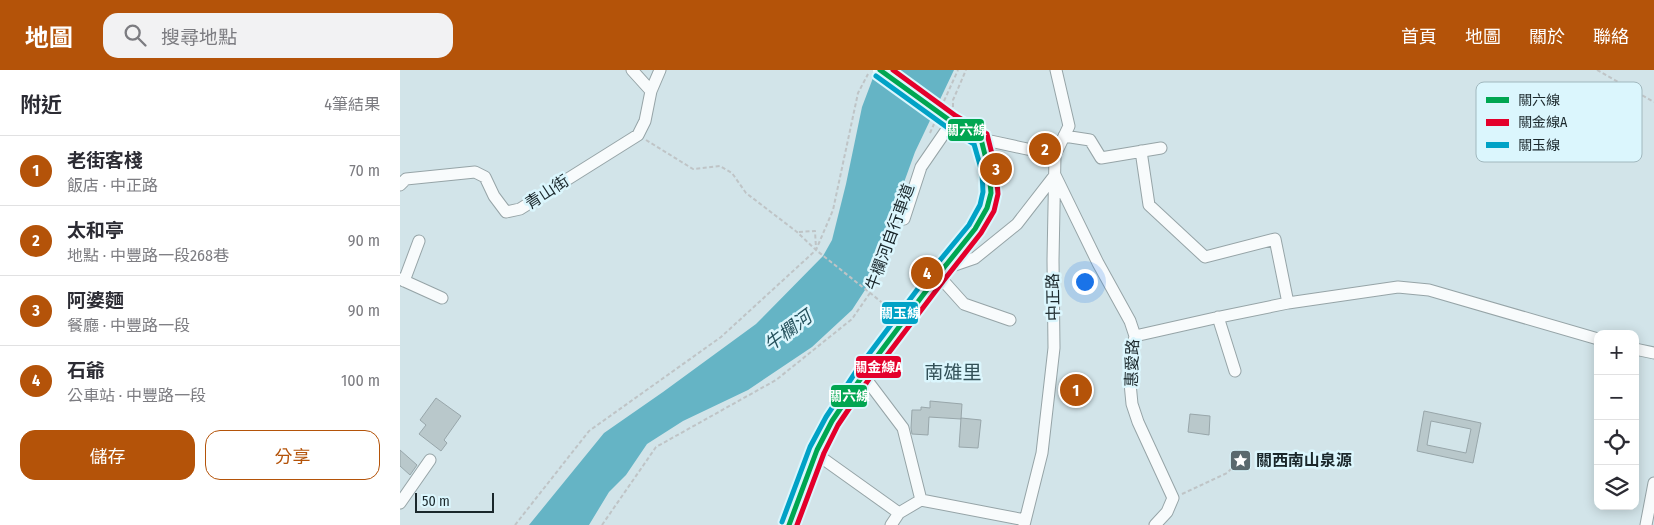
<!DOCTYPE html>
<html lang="zh-TW">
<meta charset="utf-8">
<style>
:root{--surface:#fff;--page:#f2f2f3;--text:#2b2b33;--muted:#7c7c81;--line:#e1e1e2;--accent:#b45309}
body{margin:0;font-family:"Fira Sans Condensed","Noto Sans TC",sans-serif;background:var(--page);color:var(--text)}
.controls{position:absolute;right:15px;bottom:15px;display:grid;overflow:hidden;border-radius:10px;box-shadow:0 2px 12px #0003}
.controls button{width:45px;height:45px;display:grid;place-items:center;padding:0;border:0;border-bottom:1px solid var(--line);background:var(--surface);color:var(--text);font:25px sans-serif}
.scale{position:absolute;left:15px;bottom:12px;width:79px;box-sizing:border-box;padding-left:5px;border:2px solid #1a272b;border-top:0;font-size:14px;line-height:18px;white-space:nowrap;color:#1a272b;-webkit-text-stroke:4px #dbf6fd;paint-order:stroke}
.you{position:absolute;left:684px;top:211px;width:18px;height:18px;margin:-12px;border:4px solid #fff;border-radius:50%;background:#1a73e8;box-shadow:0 0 0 8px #1a73e833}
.badge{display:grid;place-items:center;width:32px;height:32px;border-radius:50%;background:var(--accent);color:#fff;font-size:16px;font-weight:700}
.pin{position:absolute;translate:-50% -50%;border:2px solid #fff;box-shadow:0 1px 5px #0006}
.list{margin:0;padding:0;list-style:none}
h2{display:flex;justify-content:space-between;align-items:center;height:65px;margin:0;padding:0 20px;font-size:21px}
h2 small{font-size:16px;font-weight:400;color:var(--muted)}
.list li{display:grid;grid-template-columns:32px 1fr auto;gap:15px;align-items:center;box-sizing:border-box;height:70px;padding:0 20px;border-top:1px solid var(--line)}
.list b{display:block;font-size:19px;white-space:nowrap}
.list p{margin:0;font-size:16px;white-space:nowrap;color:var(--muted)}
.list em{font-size:16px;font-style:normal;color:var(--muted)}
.actions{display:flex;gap:10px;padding:15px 20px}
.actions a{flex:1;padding:11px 0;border:1px solid var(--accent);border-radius:15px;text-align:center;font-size:18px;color:var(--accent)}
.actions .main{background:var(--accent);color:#fff}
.icon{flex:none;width:28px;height:28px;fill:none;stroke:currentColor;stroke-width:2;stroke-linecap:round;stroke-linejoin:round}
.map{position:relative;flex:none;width:1254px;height:455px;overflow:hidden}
header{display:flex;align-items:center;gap:30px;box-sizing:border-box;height:70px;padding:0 25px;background:var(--accent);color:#fff}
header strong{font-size:24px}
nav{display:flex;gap:28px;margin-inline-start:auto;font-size:18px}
.search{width:350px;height:45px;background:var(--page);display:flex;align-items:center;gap:12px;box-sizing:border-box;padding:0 18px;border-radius:15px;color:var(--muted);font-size:19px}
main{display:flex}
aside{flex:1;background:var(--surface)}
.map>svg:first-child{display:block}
.water{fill:#65b4c5}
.pier{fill:#d2e4e9}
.building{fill:#b9c8cb;stroke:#98a6aa;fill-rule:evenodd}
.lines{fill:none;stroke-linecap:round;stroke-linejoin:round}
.minor-casing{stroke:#96a4a7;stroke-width:13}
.major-casing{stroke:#96a4a7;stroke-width:16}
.path{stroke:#bfc4c6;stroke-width:2;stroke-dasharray:4 2.5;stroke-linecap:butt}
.minor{stroke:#f8fbfc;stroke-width:11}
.major{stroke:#f8fbfc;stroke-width:14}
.major-bridge-casing{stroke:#96a4a7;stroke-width:16;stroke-linecap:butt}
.major-bridge{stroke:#f8fbfc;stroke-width:14}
.bus-1-casing{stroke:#dbf6fd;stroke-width:9}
.bus-2-casing{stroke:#dbf6fd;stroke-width:9}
.bus-3-casing{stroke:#dbf6fd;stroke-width:9}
.bus-1{stroke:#00a651;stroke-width:5}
.bus-2{stroke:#e4002b;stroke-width:5}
.bus-3{stroke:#01a2c6;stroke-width:5}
.labels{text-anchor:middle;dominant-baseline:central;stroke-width:5;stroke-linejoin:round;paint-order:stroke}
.street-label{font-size:16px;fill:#1a272b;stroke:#dbf6fd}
.poi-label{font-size:16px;font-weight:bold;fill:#1a272b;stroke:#dbf6fd;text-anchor:start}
.water-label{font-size:18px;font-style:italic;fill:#27535e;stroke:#dbf6fd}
.quarter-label{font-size:19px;fill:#325057;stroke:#dbf6fd}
.key{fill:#dbf6fd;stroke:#a1b8be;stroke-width:1}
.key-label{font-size:14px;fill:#1a272b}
.line-badge{stroke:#dbf6fd;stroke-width:2}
.badge-label{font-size:14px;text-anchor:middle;font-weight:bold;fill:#fff}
</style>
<header>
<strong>地圖</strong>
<div class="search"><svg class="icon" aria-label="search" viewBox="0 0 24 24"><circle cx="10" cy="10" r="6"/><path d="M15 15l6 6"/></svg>搜尋地點</div>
<nav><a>首頁</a><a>地圖</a><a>關於</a><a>聯絡</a></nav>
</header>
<main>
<aside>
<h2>附近<small>4筆結果</small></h2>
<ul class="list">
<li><span class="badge">1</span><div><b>老街客棧</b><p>飯店 · 中正路</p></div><em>70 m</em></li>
<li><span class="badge">2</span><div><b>太和亭</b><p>地點 · 中豐路一段268巷</p></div><em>90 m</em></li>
<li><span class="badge">3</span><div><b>阿婆麵</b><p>餐廳 · 中豐路一段</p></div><em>90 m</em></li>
<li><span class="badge">4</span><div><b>石爺</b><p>公車站 · 中豐路一段</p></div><em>100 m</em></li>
</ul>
<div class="actions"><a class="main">儲存</a><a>分享</a></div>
</aside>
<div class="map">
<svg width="1254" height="455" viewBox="0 0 1254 455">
<rect width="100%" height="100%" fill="#d2e4e9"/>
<!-- water -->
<path class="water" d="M476,0h78l-39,82 -50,138 -13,20 -40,37 -64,43 -65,31 -36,23 -21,31 -17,17 -20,33h-60l75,-92 59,-41 93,-68 67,-68 9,-16 14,-56 16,-77z"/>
<!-- pier -->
<path class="pier" d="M473,0h22l46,33 -8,17 -62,-44z"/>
<!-- building -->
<path class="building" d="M36,328l25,18 -17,24 3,3 -6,8 -22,-17 7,-9 -6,-5z
M530,331l32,3 -1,15 -32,-2 -1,18 -16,-1 -1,-6 1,-18h9v-3l9,1z
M1024,341l57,12 -8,40 -56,-12zM1031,351l40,8 -5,24 -39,-8z
M790,344l20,2 -1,19 -21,-3z
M561,348l20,2 -3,28 -19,-1z
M0,380l17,15 -7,10 -10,-9z"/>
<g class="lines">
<defs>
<path id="minor" d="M232,0l19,21
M664,66l26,4 11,18 60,-10
M581,69l74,16
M741,81l8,54 56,52 70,-18 13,64
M0,115l6,-6 69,-7 10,5 9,19 12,16 14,-3 118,-74 7,-14 6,-30 9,-21
M504,149l17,-52 31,-45
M543,199l32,-11 42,-34 38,-49 43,88 32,58 5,15 -5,24v23l2,21 6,18 35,76 -6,14 -12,13
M538,205l26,29 46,16
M0,209l42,19
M4,211l15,-40
M818,247l17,54
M735,266l80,-18 73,-15 110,-16 31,3 169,49
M1235,279l19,4
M463,305l40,53 18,72
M415,383l84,60
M0,433l30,-43
M491,455l8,-12 22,-13 104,20
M624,455l18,-72 12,-105 -1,-88 2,-105 14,-29 -13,-56
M1246,455l8,-42"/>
<path id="major" d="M389,455l28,-75 15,-29 31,-46 75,-100 37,-46 12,-21 4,-15 -2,-22 -8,-32 -29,-17"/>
</defs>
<!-- minor casing -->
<use href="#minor" class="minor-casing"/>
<!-- major casing -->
<use href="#major" class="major-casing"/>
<!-- path -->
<path class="path" d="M1197,0l57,32
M544,31l14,-31
M553,37v-7l13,-30
M530,63l4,-9
M246,70l47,29 27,-3 12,7 14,20 51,39 19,18 78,62
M399,162l16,-1 1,17
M782,424l45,-21 13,-13 -3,-10
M115,455l74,-94 132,-94 95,-87 17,-40 25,-117 10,-19
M202,455l54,-78 120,-67 76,-61 18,-26 24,-69"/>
<!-- minor -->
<use href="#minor" class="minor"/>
<!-- major -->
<use href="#major" class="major"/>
<defs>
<path id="major-bridge" d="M480,0l72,52"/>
</defs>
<!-- major-bridge casing -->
<use href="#major-bridge" class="major-bridge-casing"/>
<!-- major-bridge -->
<use href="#major-bridge" class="major-bridge"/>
<defs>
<path id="bus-1" d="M389,455l28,-75 15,-29 31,-46 75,-100 37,-46 12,-21 4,-15 -2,-22 -8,-32 -29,-17 -72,-52"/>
<path id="bus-2" d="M397,455l27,-72 14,-28 31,-46 75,-99 37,-47 13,-22 4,-17 -2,-24 -9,-36 -31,-18 -63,-46"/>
<path id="bus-3" d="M382,452l28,-75 16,-30 31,-47 75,-100 37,-45 11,-20 3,-13 -1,-20 -8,-28 -26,-16 -72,-52"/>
</defs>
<!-- bus-1 casing -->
<use href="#bus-1" class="bus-1-casing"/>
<!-- bus-2 casing -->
<use href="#bus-2" class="bus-2-casing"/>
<!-- bus-3 casing -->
<use href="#bus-3" class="bus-3-casing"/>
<!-- bus-1 -->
<use href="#bus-1" class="bus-1"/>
<!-- bus-2 -->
<use href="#bus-2" class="bus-2"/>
<!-- bus-3 -->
<use href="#bus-3" class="bus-3"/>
</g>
<!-- icons -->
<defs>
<symbol id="sight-square" viewBox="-11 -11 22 22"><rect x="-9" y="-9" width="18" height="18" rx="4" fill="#5a696e" stroke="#dbf6fd"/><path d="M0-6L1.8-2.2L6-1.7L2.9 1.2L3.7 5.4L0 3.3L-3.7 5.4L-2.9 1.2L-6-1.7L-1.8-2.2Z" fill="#fff"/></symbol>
</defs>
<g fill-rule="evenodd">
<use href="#sight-square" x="828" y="378" width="25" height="25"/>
</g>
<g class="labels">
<!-- street labels -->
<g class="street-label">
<text transform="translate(147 122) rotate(-33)">青山街</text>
<text transform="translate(490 167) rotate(-70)">牛欄河自行車道</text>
<text transform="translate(653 227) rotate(-91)">中正路</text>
<text transform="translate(732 293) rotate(-88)">惠愛路</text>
</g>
<!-- poi labels -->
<g class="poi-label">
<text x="856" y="390">關西南山泉源</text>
</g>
<!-- water labels -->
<g class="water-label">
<text transform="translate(388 261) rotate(-37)">牛欄河</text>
</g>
<!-- quarter labels -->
<g class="quarter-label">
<text x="553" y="302">南雄里</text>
</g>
</g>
<!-- legend -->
<rect x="1076" y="12" width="166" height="80" rx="8" class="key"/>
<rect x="1086" y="27" width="23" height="6" fill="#00a651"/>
<rect x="1086" y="49" width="23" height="7" fill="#e4002b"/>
<rect x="1086" y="72" width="23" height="6" fill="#01a2c6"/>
<g class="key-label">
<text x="1118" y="35">關六線</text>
<text x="1118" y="57">關金線A</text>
<text x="1118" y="80">關玉線</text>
</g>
<g class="line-badge">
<rect x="547" y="48" width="38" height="24" rx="5" fill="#00a651"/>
<rect x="481" y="231" width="38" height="24" rx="5" fill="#01a2c6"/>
<rect x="455" y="285" width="47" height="24" rx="5" fill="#e4002b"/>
<rect x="430" y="314" width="38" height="24" rx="5" fill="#00a651"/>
</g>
<g class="badge-label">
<text x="566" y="65">關六線</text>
<text x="500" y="248">關玉線</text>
<text x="478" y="302">關金線A</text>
<text x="449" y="331">關六線</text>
</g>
</svg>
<div class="controls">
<button>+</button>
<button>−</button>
<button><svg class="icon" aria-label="locate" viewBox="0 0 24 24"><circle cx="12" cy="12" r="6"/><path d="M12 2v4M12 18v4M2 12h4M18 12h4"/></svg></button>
<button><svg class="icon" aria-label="layers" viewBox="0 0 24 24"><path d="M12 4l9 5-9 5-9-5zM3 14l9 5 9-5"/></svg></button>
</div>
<div class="scale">50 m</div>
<div class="you"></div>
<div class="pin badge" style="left:676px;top:320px">1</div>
<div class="pin badge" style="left:645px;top:79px">2</div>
<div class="pin badge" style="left:596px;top:99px">3</div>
<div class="pin badge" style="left:527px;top:203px">4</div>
</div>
</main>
